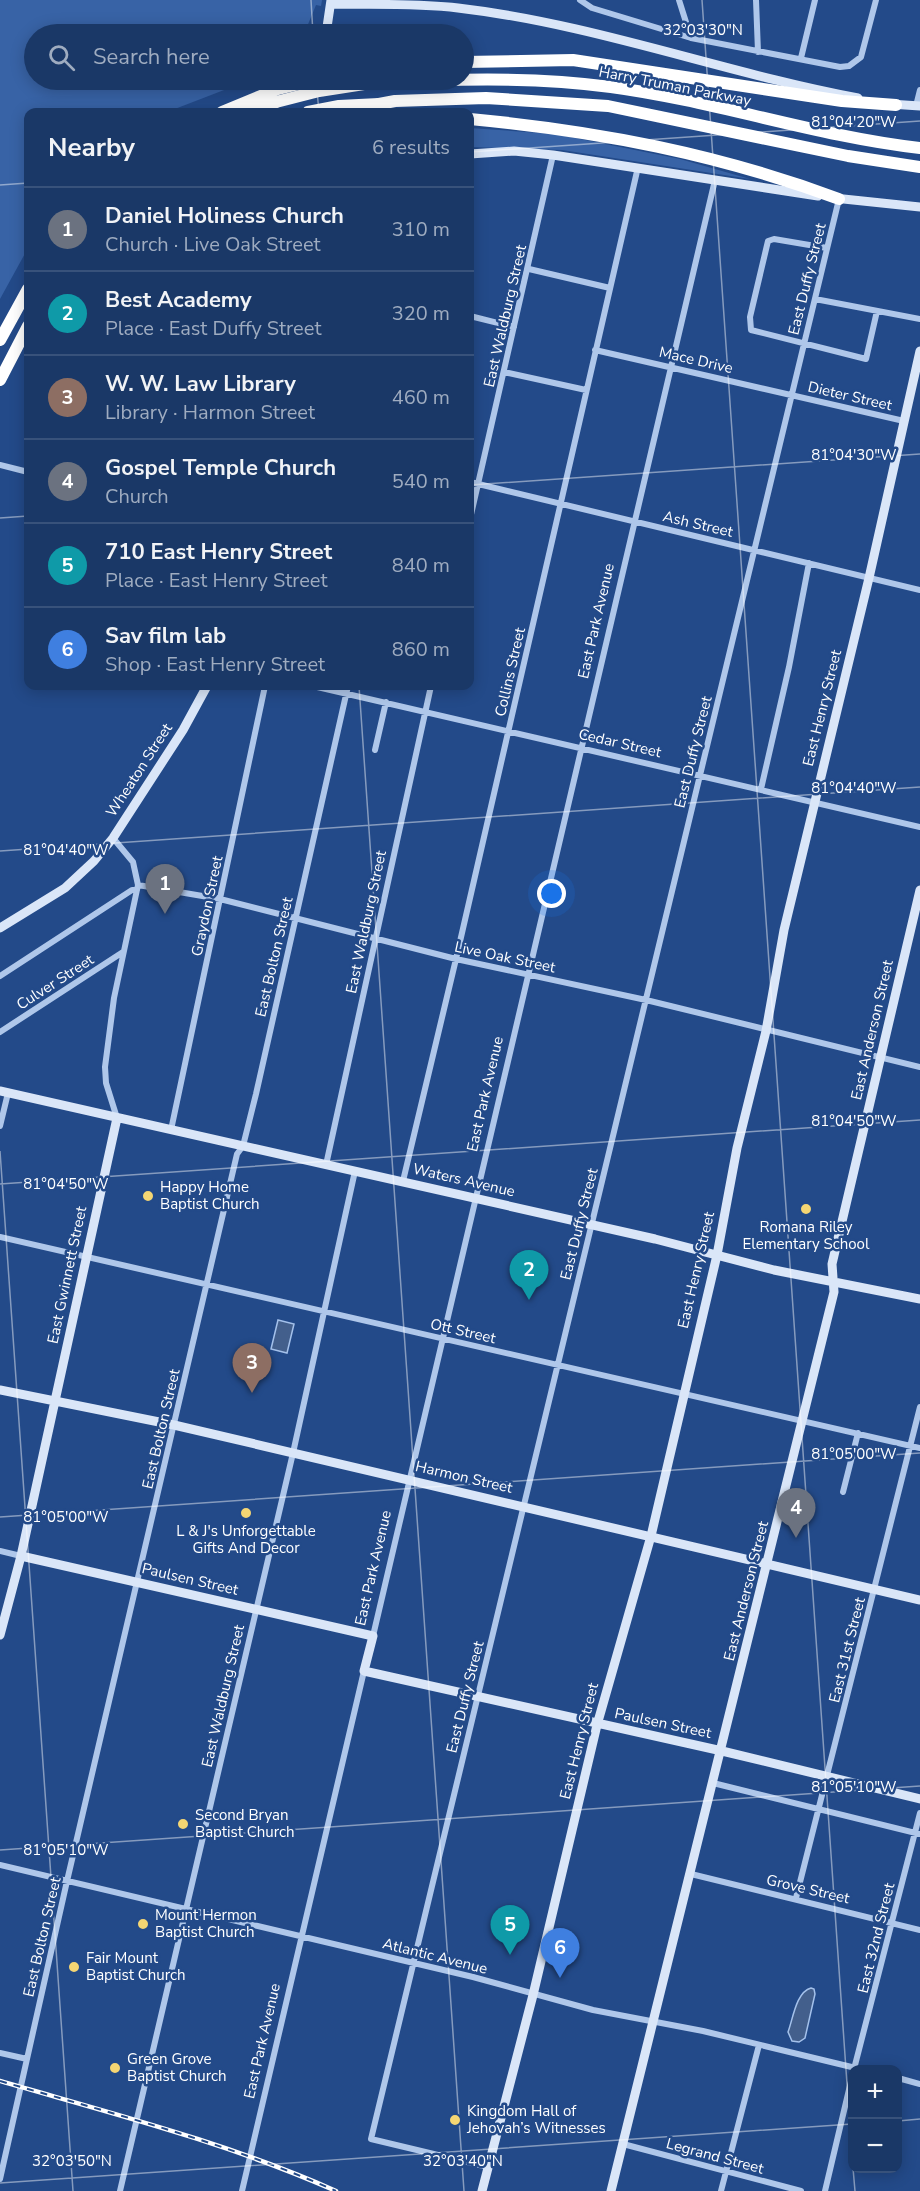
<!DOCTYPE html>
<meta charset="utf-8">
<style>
:root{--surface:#1a3867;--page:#233f6d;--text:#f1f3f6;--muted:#9facc0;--line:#38527b;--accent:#90b9f0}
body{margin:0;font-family:"Nunito Sans",sans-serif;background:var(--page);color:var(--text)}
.controls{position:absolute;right:18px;bottom:18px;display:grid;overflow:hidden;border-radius:12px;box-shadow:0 3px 15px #0003}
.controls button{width:54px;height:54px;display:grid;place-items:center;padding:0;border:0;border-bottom:2px solid var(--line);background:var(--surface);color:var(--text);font:30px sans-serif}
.you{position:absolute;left:552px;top:894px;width:21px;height:21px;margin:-15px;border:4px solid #fff;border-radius:50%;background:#1a73e8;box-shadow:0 0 0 9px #1a73e833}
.badge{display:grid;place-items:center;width:39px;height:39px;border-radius:50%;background:var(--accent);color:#fff;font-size:20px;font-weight:700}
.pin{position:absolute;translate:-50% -50px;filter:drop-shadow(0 2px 3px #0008)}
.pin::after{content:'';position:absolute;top:32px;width:21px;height:18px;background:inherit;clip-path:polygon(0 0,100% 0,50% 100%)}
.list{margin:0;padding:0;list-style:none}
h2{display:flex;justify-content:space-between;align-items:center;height:78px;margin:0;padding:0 24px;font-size:26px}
h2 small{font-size:20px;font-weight:400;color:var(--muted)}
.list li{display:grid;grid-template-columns:39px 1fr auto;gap:18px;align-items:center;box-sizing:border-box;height:84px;padding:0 24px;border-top:2px solid var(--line)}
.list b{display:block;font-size:22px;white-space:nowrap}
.list p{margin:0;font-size:20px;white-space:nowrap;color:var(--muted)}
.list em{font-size:20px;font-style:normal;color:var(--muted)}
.icon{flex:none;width:33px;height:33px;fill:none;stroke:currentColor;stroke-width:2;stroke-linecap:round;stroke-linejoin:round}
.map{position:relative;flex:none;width:920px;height:2191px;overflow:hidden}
.search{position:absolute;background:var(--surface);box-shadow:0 3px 15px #0003;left:24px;top:24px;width:450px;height:66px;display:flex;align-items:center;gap:15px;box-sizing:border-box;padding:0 21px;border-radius:33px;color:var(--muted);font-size:22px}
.panel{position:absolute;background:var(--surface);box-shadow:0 3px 15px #0003;left:24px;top:108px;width:450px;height:582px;border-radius:12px}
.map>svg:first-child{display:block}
.green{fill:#3863a6}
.water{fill:#435f8c;stroke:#a4c1eb;stroke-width:1.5}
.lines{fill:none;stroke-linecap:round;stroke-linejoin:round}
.street{stroke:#afc7ea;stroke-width:6}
.secondary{stroke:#dae6f8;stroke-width:9}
.highway{stroke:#fff;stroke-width:12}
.rail-casing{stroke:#fff;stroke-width:4.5}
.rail{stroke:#234a89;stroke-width:2;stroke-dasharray:7;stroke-linecap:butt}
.highway-bridge{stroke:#fff;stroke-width:12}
.ticks{fill:none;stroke:#fff;stroke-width:1.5;stroke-opacity:0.45}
.poi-dot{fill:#f5d673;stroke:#234a89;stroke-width:2}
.labels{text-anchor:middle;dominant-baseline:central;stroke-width:5;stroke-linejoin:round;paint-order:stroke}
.street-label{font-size:15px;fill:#fff;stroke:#234a89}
.poi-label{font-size:15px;fill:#fff;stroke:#234a89;text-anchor:start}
.ticks-label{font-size:15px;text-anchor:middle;fill:#fff;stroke:#234a89;stroke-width:5;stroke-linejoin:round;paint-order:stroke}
</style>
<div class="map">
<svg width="920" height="2191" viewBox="0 0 920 2191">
<rect width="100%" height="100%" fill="#234a89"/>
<!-- green -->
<path class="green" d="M0,0h322l-1,6 -5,-1 -12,29h-270v46h216l-83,32h-139v136l-28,51z
M470,128l85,6 125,25 70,20 -188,-29 -92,-3z"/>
<!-- water -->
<path class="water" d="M278,1320l16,4 -7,29 -16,-4z
M811,1988l3,1 1,5 -10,44 -6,4 -7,-1 -4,-9c5,-13 8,-40 23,-44z"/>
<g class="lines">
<!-- street -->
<path class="street" d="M580,0l12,8 99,30 149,29 9,-1 12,-9 15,-57
M679,0l12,38
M756,0l2,52
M801,58l14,-58
M916,106l4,-16
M827,248l-53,-9 -6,2 -18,76 1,13 115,29 11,-48
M529,269l81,19
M815,299l105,20
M470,316l44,11
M595,350l309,71
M504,372l82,18
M0,465l28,7
M470,482l450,108
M470,519l83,-364
M313,686l607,141
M375,750l11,-48
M761,789l28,-122 20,-104
M113,838l20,24 5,23 -24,113 -9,69 1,16 11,35
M138,885l82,14 236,60 190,41 274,67
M0,976l132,-86h5
M0,1032l123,-80
M0,1126l8,-33
M171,1130l94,-444
M326,1165l105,-479
M403,1181l53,-222 182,-792
M0,1237l920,211
M843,1492l15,-59
M0,1551l21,5
M373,1636l342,-1456
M713,1783l207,51
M0,1865l473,112 120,33 110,21 161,39
M691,1874l229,56
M796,1898l124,-491
M0,2053l27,6
M854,2069l66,-256
M898,2078l22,6
M623,2144l178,47
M488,2167l-117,-28 468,-1940
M0,2179l67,-298 170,-727 6,-8 13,-52 92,-408
M120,2191l173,-738 62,-282
M242,2191l122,-520
M721,2191l38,-146
M825,2191l27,-114"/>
<!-- secondary -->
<path class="secondary" d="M331,4c42,1 85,-1 127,4 137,16 266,65 400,90
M326,34l5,-34
M890,104l30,2
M470,154l44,-3 39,4 265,41
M834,198l86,9
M0,928l65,-40 29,-27 19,-23 70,-108 24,-44
M0,1091l655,148 119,31 146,29
M0,1390l174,35 746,175
M21,1556l352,80 -9,35 358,80 198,48
M0,1635l21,-79 96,-438
M482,2191l51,-196 64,-270 54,-189 66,-281 20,-107 29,-117 18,-101 85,-352 51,-227
M611,2191l223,-899 -2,-28 88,-374"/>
<!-- highway -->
<path class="highway" d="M464,62l109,-2 269,41 54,4
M364,84c82,-5 165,-8 247,3 104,14 204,49 309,61
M379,104l16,-3 91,-3 122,8 240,50 72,11
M222,112l56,-23 37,-9
M245,112l31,-10
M470,119c128,12 248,35 369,80
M0,340l28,-51
M0,380l28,-54"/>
<defs>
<path id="rail" d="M0,2081c114,33 228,62 336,110"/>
</defs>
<!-- rail casing -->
<use href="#rail" class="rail-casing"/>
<!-- rail -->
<use href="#rail" class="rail"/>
<!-- highway-bridge -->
<path class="highway-bridge" d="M276,102l43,-11 45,-7
M308,112l31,-6 40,-2"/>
</g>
<!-- ticks -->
<path class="ticks" d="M311,0l2,34M702,0l150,2156M316,80l3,32M470,152l450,-31M0,185l28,-2M470,485l450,-31M0,518l28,-2M359,686l105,1505M0,851l920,-64M0,1151l73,1040M0,1184l920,-64M0,1517l920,-64M0,1850l920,-64M898,2121l22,-2M853,2168l2,23M0,2183l852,-59"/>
<!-- markers -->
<g class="poi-dot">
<circle cx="148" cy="1196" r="6"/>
<circle cx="806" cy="1209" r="6"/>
<circle cx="246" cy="1513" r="6"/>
<circle cx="183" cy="1824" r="6"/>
<circle cx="143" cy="1924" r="6"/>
<circle cx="74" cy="1967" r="6"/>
<circle cx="115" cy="2068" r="6"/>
<circle cx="455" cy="2120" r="6"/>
</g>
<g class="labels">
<!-- street labels -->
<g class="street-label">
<text transform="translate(675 86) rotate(11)">Harry Truman Parkway</text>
<text transform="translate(807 279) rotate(-76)">East Duffy Street</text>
<text transform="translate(505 316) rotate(-77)">East Waldburg Street</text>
<text transform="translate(696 360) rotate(13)">Mace Drive</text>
<text transform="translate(850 396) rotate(13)">Dieter Street</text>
<text transform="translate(698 524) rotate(13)">Ash Street</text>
<text transform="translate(596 621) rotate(-77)">East Park Avenue</text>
<text transform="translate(510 672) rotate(-77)">Collins Street</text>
<text transform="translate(822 708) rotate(-76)">East Henry Street</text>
<text transform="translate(620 743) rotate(13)">Cedar Street</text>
<text transform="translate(693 752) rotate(-76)">East Duffy Street</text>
<text transform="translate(139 770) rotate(-57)">Wheaton Street</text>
<text transform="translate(207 906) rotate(-78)">Graydon Street</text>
<text transform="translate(366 922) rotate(-78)">East Waldburg Street</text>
<text transform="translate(274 957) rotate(-77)">East Bolton Street</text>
<text transform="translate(505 957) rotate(12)">Live Oak Street</text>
<text transform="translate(55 982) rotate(-33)">Culver Street</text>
<text transform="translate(872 1030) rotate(-77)">East Anderson Street</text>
<text transform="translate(485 1094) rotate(-77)">East Park Avenue</text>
<text transform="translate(464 1180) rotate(13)">Waters Avenue</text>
<text transform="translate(579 1224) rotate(-76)">East Duffy Street</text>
<text transform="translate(696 1270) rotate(-77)">East Henry Street</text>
<text transform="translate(67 1275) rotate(-78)">East Gwinnett Street</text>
<text transform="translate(463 1331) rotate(13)">Ott Street</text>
<text transform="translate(161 1429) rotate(-77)">East Bolton Street</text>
<text transform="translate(464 1477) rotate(13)">Harmon Street</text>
<text transform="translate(373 1568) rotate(-77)">East Park Avenue</text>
<text transform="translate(190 1579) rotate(13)">Paulsen Street</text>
<text transform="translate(746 1591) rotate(-76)">East Anderson Street</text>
<text transform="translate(847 1650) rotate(-76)">East 31st Street</text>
<text transform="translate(223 1696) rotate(-77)">East Waldburg Street</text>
<text transform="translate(465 1697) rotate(-76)">East Duffy Street</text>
<text transform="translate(663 1723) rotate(12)">Paulsen Street</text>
<text transform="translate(579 1741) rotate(-76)">East Henry Street</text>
<text transform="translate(808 1889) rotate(13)">Grove Street</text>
<text transform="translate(42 1937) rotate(-77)">East Bolton Street</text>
<text transform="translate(876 1938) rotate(-76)">East 32nd Street</text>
<text transform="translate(435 1956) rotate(14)">Atlantic Avenue</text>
<text transform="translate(262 2041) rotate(-77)">East Park Avenue</text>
<text transform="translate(715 2156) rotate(15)">Legrand Street</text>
</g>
<!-- poi labels -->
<g class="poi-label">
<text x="160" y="1187">Happy Home<tspan x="160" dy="17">Baptist Church</tspan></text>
<text x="806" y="1227" text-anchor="middle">Romana Riley<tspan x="806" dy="17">Elementary School</tspan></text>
<text x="246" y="1531" text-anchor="middle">L &amp; J's Unforgettable<tspan x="246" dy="17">Gifts And Decor</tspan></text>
<text x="195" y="1815">Second Bryan<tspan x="195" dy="17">Baptist Church</tspan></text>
<text x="155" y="1915">Mount Hermon<tspan x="155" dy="17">Baptist Church</tspan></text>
<text x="86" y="1958">Fair Mount<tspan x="86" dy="17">Baptist Church</tspan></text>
<text x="127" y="2059">Green Grove<tspan x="127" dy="17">Baptist Church</tspan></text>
<text x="467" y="2111">Kingdom Hall of<tspan x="467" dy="17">Jehovah’s Witnesses</tspan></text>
</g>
</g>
<g class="ticks-label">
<text x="703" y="35">32°03'30"N</text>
<text x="854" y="127">81°04'20"W</text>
<text x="854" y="460">81°04'30"W</text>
<text x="854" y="793">81°04'40"W</text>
<text x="66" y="855">81°04'40"W</text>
<text x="854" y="1126">81°04'50"W</text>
<text x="66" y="1189">81°04'50"W</text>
<text x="854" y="1459">81°05'00"W</text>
<text x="66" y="1522">81°05'00"W</text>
<text x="854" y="1792">81°05'10"W</text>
<text x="66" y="1855">81°05'10"W</text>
<text x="72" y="2166">32°03'50"N</text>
<text x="463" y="2166">32°03'40"N</text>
</g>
</svg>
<div class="controls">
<button>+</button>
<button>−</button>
</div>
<div class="you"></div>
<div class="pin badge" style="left:165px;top:914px;background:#6b7280">1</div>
<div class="pin badge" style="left:529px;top:1300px;background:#0f9aa8">2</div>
<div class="pin badge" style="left:252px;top:1393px;background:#8d6e63">3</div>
<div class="pin badge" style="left:796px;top:1538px;background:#6b7280">4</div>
<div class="pin badge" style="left:510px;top:1955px;background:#0f9aa8">5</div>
<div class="pin badge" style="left:560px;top:1978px;background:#3f7fe0">6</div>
<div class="search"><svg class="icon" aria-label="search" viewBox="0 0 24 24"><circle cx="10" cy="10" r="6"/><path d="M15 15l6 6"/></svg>Search here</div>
<section class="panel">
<h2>Nearby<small>6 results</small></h2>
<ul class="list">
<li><span class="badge" style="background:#6b7280">1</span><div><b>Daniel Holiness Church</b><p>Church · Live Oak Street</p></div><em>310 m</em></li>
<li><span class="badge" style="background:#0f9aa8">2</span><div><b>Best Academy</b><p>Place · East Duffy Street</p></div><em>320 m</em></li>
<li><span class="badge" style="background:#8d6e63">3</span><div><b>W. W. Law Library</b><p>Library · Harmon Street</p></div><em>460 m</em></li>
<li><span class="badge" style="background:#6b7280">4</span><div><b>Gospel Temple Church</b><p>Church</p></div><em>540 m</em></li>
<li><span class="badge" style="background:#0f9aa8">5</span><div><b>710 East Henry Street</b><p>Place · East Henry Street</p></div><em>840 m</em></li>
<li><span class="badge" style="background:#3f7fe0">6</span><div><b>Sav film lab</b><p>Shop · East Henry Street</p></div><em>860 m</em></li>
</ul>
</section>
</div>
